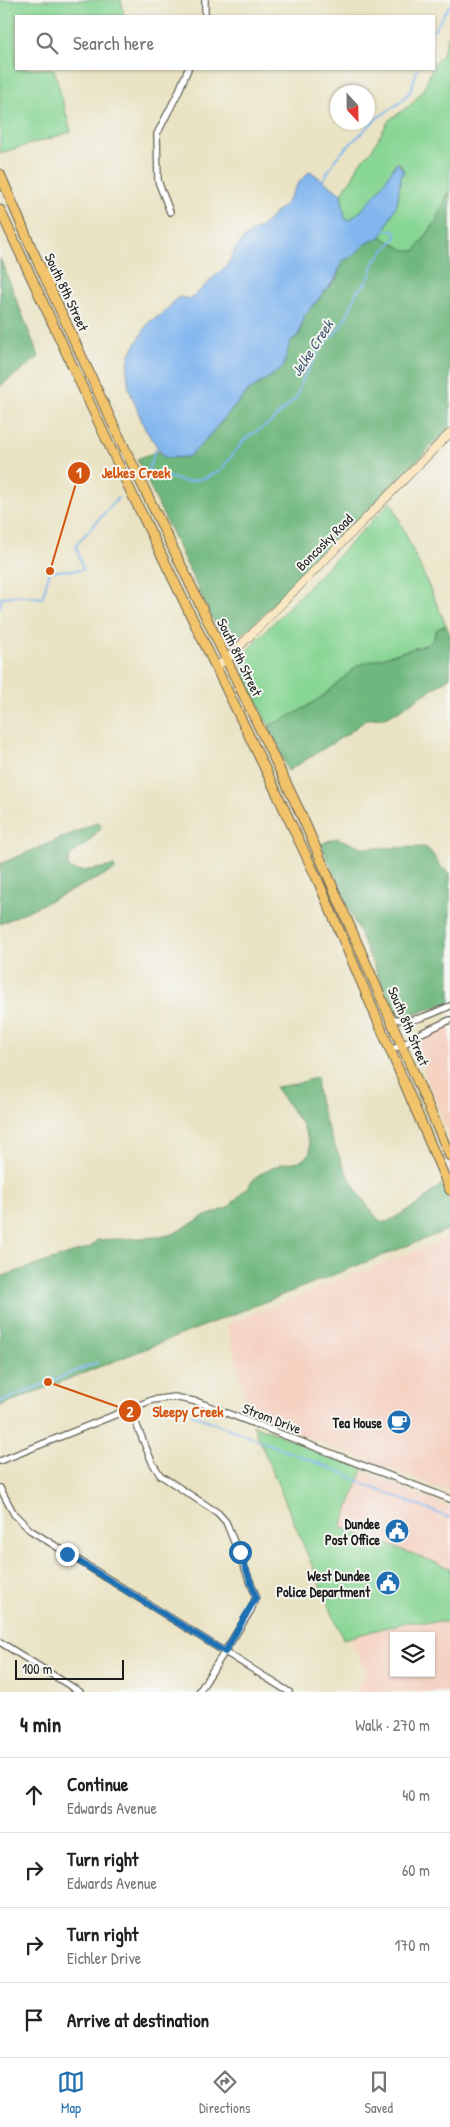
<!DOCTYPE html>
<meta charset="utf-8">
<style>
:root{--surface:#fff;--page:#f2f2f2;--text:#222;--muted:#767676;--line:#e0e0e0;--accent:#1f6fb2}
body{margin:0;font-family:"Patrick Hand",sans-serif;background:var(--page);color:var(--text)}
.controls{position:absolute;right:15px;bottom:15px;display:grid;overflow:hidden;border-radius:0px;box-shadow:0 1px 4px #0004}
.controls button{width:45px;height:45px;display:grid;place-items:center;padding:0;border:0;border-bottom:1px solid var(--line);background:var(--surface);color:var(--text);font:25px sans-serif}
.compass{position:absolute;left:330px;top:85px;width:45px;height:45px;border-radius:50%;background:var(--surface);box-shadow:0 1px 4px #0004;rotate:158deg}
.scale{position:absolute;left:15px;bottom:12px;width:109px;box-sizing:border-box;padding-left:5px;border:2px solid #1c1c1c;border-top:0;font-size:14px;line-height:18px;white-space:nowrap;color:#1c1c1c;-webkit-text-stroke:4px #f6f6f2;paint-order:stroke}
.stop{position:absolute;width:15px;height:15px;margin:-11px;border:4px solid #1f6fb2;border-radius:50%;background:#fff}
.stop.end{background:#1f6fb2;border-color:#fff;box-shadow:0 1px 5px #0008}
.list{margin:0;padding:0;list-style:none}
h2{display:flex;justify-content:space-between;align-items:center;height:65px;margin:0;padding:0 20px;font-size:21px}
h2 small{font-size:16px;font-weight:400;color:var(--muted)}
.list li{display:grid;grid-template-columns:32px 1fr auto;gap:15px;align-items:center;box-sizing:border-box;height:75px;padding:0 20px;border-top:1px solid var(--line)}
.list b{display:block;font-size:19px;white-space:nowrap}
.list p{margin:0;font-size:16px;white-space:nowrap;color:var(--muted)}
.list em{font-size:16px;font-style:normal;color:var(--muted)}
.icon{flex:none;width:28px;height:28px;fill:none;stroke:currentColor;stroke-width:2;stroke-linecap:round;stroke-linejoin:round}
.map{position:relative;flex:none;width:450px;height:1692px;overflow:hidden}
.search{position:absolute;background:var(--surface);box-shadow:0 1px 4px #0004;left:15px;right:15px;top:15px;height:55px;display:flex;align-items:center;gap:12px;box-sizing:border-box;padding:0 18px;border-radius:0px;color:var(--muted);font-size:19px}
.sheet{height:365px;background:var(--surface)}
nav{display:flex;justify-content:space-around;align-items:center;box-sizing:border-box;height:70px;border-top:1px solid var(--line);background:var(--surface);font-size:14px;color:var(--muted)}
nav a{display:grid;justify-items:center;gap:2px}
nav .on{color:var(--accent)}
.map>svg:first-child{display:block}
.built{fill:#f5d2c2;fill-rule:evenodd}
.green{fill:#88d694;stroke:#527958}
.forest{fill:#6eb77e;stroke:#456a4d}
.water{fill:#81b6ef;stroke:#4e6986}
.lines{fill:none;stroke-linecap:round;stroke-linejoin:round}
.stream{stroke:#81b6ef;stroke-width:2}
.street-casing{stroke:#646256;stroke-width:8}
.secondary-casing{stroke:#646256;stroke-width:9}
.primary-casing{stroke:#646256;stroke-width:11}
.street{stroke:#fff;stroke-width:5.5}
.secondary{stroke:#f9e7c3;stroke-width:8}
.primary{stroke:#f1c36a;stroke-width:9}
.route{stroke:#1f6fb2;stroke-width:6}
.labels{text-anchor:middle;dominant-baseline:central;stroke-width:4;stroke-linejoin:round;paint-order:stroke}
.street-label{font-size:14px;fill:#1c1c1c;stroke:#f6f6f2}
.poi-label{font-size:14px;font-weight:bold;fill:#1c1c1c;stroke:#f6f6f2;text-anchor:end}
.water-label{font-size:15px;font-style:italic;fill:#445a70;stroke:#f6f6f2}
.leader{fill:none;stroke:#d4530e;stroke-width:2}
.callout-dot{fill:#d4530e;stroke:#f6f6f2;stroke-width:2}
.mark-label{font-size:15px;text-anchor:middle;font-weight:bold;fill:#fff}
.callout-label{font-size:15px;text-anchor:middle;font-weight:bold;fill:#d4530e;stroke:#f6f6f2;stroke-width:4;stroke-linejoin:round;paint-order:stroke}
</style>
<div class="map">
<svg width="450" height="1692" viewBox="0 0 450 1692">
<rect width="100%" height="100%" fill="#f6f6f2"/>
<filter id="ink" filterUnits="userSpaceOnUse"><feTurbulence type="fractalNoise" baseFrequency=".02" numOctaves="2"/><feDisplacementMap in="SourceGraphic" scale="10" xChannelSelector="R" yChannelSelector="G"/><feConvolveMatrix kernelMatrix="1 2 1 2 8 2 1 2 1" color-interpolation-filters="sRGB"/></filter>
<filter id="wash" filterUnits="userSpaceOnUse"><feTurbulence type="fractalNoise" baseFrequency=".0096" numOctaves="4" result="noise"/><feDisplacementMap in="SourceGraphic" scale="20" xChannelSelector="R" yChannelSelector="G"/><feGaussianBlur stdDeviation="1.12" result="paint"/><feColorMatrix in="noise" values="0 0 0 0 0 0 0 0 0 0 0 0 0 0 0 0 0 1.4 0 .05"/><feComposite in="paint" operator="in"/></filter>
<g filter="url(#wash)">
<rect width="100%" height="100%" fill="#e9e3c3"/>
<!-- built -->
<path class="built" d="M450,1025v115l-35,-93 3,-8z
M450,1237v255l-201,-77 -22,-91z
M362,1471l88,36v61l-109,-41z
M407,1622l43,1v69h-95l11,-19 -15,-36zM394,1636h37v37h-37z"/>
<!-- green -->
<path class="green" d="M0,0h121l3,15 -108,1v53h38l17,63 -71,21z
M449,34l1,155 -14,32 -21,30 -10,-1 -24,-13 16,-33 4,-28 3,-4 -4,-9h-5c-4,19 -30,45 -45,57l-5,-1 -4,-25 12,-17 6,-14 12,-12 18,-31 23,-16 11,-14 9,-21h2v-6l8,-8z
M391,501l55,124 -9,4 -4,10 -5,5 -70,21 -35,31 -25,16 -29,14 -20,-40 -7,-20v-8l9,-12z
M253,1425l111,42 -23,60 109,41v54h-43l-64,17z"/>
<!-- forest -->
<path class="forest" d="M450,189v238l-132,135 -74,71 -13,7h-5l-9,-11 -80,-170 21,-8 7,7 23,-1 11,-10 49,-55 35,-24 7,-26 10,-8 4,-18 33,-38 5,-17 11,-5 12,-12 16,-7 24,13 10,1 21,-29z
M0,258l39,99 -39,29z
M446,625l4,10v42l-2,2 -53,34 -13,5 -15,1 -20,15 -59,37 -19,-45 29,-14 25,-16 35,-31 70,-21 5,-5 4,-10z
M99,822l2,6 -14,15 -16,11 -4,11 4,5 12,1 31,-5 1,4 -115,54v-60z
M336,838l29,10 60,-1c12,7 10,20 25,26v129l-47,16 -10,-8 -72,-166z
M317,1077c-4,23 25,89 37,109 7,11 15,22 23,32l5,4h5l30,-17 25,-21 8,18v27l-450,177v-129l91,-30 6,-7 63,-3 13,-3 30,-17 25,-9 30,-33 23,-11 19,-3 5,-3 5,-6v-8l-7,-18 -28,-39 21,-3z"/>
<!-- water -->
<path class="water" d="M397,162l7,10 -3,4 -4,28 -16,33 -16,7 -12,12 -11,5 -6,17 -32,38 -5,18 -9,8 -7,26 -35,23 -49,56 -11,10 -23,1 -20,-29 -16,-40 -2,-18 3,-17 19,-32 14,-8 13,-15 5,-2 7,2 4,-1 35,-33 8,-15 10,-13 17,-11 24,-23 13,-21 11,-11 31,23 4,25 5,1 12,-10 18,-21z"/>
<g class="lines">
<!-- stream -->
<path class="stream" d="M434,30l16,-25
M323,180l14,-23 39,-38 26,-18 9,-11 6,-21
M157,447l-8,20 1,5 36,10 19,-4 16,-8 24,-31 26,-17 25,-24 7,-20 19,-31 18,-20 9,-15 8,-21 9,-8 4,-8 4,-13 22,-25 -1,-6 -13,-1
M0,607l2,-10c14,-3 25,-2 40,1l8,-27 33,-1 -7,-25 42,-47
M0,1402l98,-40
M191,1414l157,61 16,9 86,34"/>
</g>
</g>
<g filter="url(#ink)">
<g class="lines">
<defs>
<path id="street" d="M205,16v-16
M170,212l-12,-31 -1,-47 21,-41 10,-24
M392,1018c20,7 39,-4 58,-12
M390,1050l13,-5 14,-10 33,-15
M130,1409l22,53 8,13 58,38 8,9 30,74 -5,14 -52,82
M0,1461l152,-61 22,-3 24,5 252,97
M0,1488l14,26 16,16 259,162
M0,1642l80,50"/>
<path id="secondary" d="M215,667l11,-7 224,-227"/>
<path id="primary" d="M0,174l31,73 81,175 189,392 149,342
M0,210l131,282 140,289 48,102 131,307"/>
</defs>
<!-- street casing -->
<use href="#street" class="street-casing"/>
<!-- secondary casing -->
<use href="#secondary" class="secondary-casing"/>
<!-- primary casing -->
<use href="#primary" class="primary-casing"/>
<!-- street -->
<use href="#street" class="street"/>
<!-- secondary -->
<use href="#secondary" class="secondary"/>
<!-- primary -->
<use href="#primary" class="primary"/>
</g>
</g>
<g class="lines" filter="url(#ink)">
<!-- route -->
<path class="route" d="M67,1554l158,98 31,-55 -16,-45"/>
</g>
<!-- icons -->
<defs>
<symbol id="cafe-disc" viewBox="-11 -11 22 22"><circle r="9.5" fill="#1f6fb2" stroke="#f6f6f2"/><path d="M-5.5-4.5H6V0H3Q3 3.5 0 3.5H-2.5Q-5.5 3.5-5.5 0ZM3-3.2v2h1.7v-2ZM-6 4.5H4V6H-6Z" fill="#fff"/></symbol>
<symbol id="civic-disc" viewBox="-11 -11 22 22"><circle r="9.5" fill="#1f6fb2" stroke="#f6f6f2"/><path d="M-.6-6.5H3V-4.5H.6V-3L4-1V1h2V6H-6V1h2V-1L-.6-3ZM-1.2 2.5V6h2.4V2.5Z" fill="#fff"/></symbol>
</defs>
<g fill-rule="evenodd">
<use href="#cafe-disc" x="385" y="1408" width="28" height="28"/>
<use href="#civic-disc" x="383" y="1517" width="28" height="28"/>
<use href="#civic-disc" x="374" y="1569" width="28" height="28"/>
</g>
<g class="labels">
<!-- street labels -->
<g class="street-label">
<text transform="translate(67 292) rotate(65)">South 8th Street</text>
<text transform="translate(324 542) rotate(-45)">Boncosky Road</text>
<text transform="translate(240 657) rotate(64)">South 8th Street</text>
<text transform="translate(409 1026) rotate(67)">South 8th Street</text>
<text transform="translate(272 1418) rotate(21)">Strom Drive</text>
</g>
<!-- poi labels -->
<g class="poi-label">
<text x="382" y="1422">Tea House</text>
<text x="380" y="1523">Dundee<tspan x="380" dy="16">Post Office</tspan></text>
<text x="370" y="1575">West Dundee<tspan x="370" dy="16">Police Department</tspan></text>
</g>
<!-- water labels -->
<g class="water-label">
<text transform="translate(312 348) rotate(-57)">Jelke Creek</text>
</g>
</g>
<!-- callouts -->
<path class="leader" d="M50 571L79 473M48 1382L130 1411"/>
<g class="callout-dot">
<circle cx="50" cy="571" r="5"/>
<circle cx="48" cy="1382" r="5"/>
<circle cx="79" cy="473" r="12"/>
<circle cx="130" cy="1411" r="12"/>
</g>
<g class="mark-label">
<text x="79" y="478">1</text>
<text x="130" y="1417">2</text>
</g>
<g class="callout-label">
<text x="136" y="478">Jelkes Creek</text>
<text x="188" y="1417">Sleepy Creek</text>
</g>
</svg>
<div class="controls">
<button><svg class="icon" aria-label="layers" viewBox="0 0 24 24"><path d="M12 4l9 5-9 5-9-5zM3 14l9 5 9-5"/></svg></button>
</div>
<svg class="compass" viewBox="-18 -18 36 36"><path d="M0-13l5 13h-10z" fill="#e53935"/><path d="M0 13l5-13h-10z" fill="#767676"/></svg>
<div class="scale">100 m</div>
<div class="stop" style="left:240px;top:1552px"></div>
<div class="stop end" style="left:67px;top:1554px"></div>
<div class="search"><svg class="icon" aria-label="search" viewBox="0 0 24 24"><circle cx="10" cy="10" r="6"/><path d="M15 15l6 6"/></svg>Search here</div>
</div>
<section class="sheet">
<h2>4 min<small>Walk · 270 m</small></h2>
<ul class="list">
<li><svg class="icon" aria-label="ahead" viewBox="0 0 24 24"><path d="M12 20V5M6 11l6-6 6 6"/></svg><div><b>Continue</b><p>Edwards Avenue</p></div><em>40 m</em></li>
<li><svg class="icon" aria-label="right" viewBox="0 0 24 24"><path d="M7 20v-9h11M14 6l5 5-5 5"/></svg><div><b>Turn right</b><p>Edwards Avenue</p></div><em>60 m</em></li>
<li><svg class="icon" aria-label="right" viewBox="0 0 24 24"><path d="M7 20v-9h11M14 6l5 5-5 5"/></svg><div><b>Turn right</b><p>Eichler Drive</p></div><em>170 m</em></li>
<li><svg class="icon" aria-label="arrive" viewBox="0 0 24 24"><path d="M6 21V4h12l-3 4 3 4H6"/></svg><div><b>Arrive at destination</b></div></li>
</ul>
</section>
<nav>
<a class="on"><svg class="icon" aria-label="map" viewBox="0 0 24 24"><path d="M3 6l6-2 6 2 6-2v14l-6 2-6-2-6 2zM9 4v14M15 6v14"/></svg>Map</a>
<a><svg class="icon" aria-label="directions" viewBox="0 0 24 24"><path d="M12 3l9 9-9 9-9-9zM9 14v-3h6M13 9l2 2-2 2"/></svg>Directions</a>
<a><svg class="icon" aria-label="saved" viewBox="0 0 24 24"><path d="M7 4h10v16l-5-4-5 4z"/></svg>Saved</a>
</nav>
